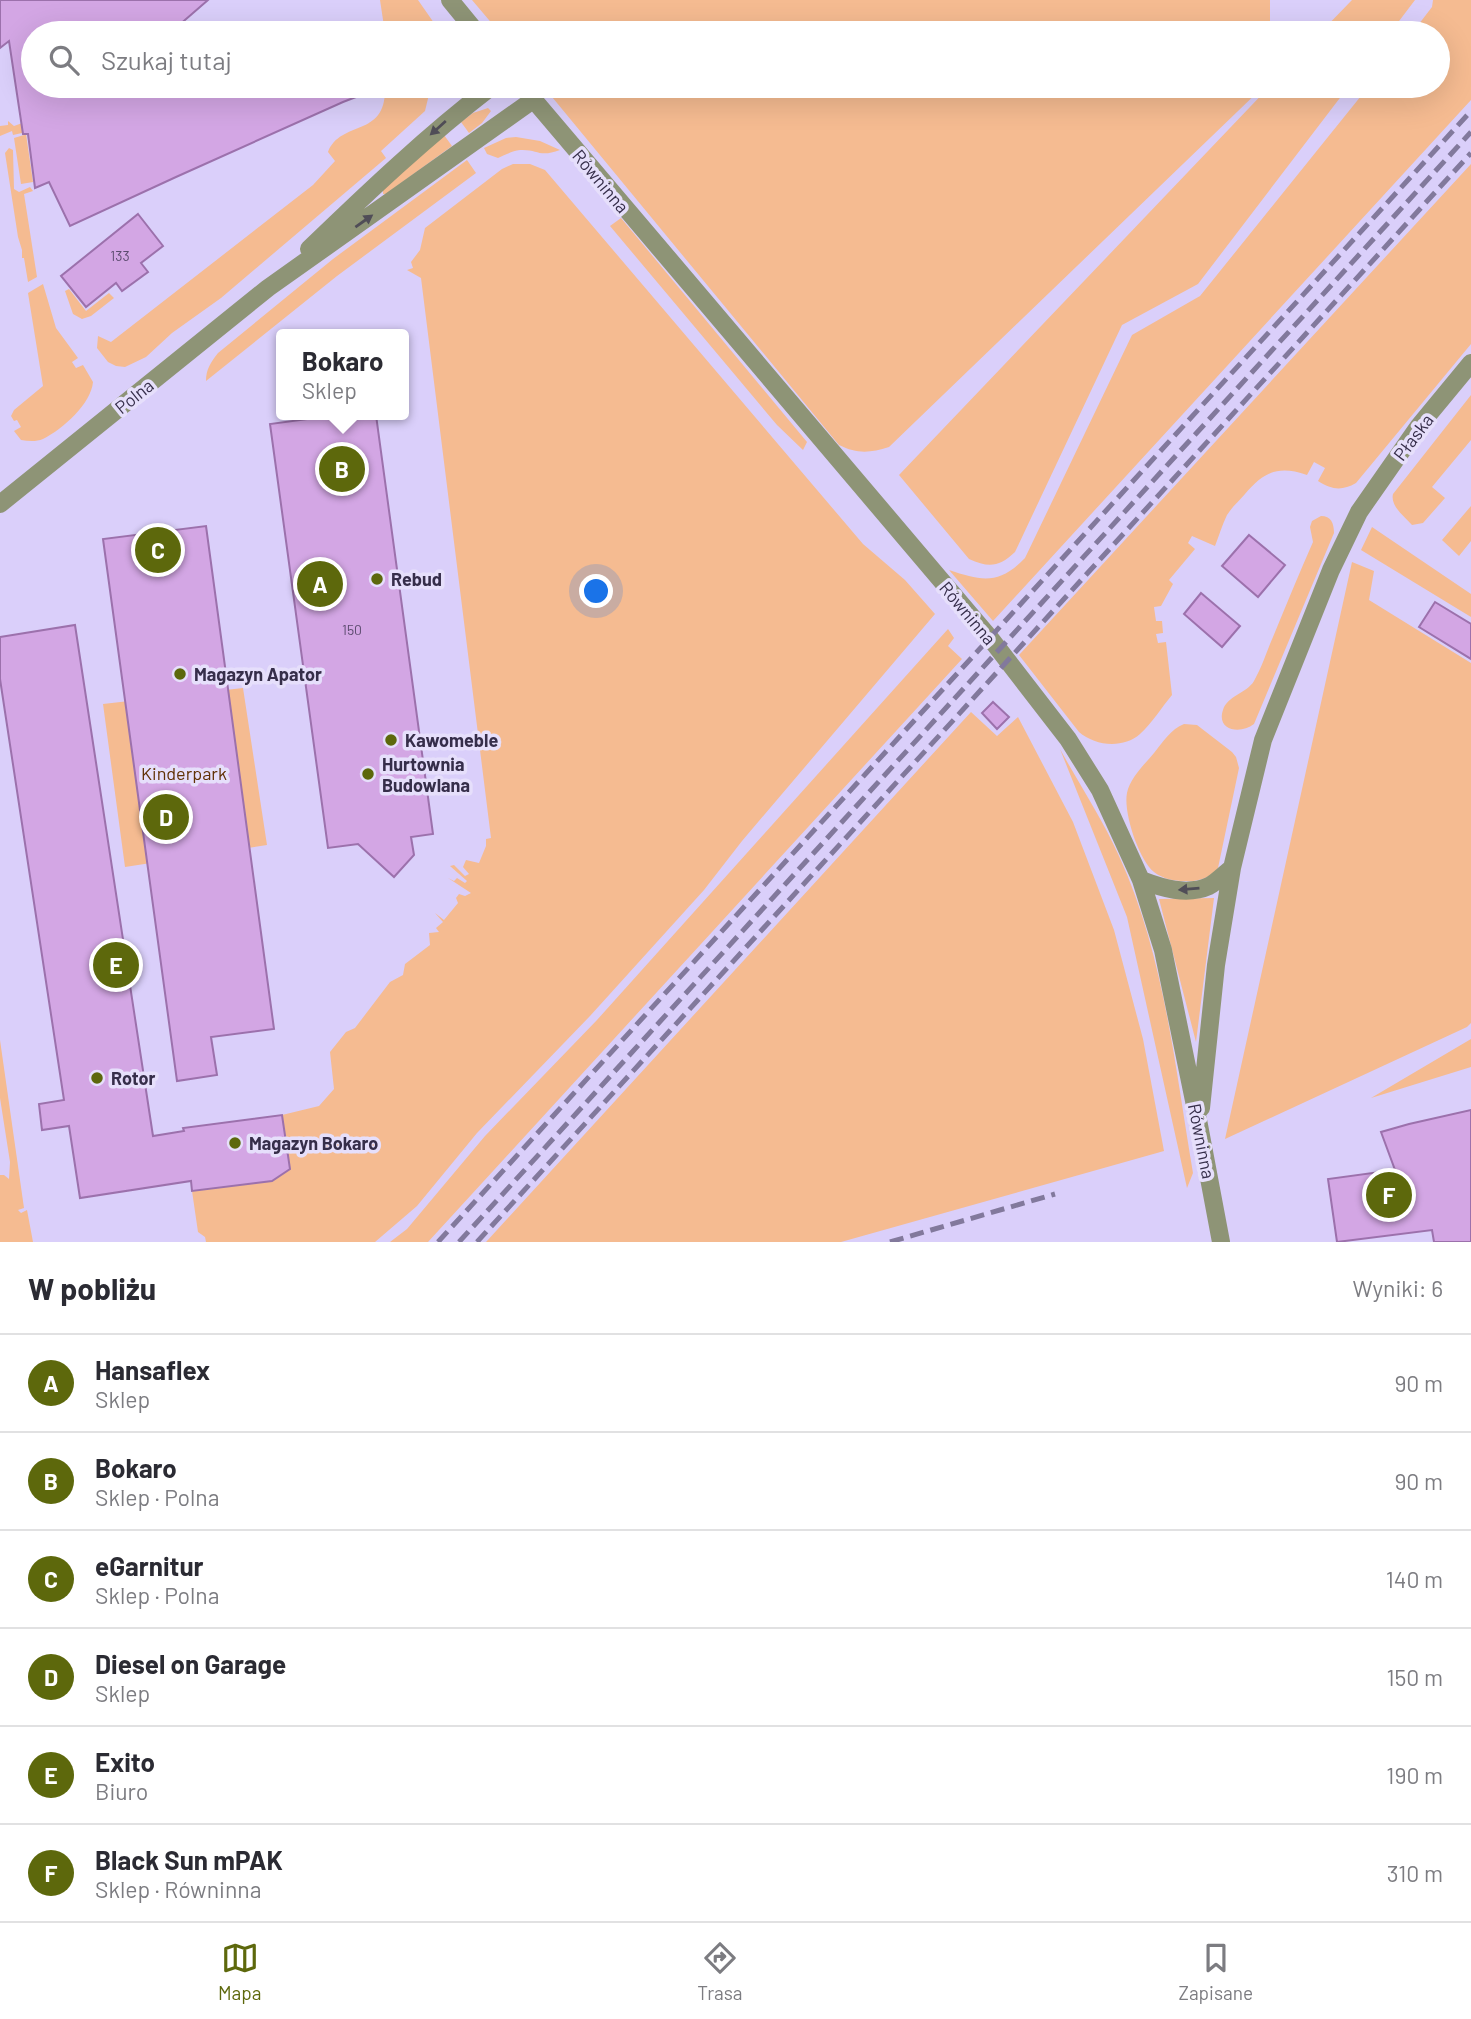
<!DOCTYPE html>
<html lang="pl">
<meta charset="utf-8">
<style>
:root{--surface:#fff;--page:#f7f7f7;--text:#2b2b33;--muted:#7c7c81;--line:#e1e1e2;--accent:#5d680c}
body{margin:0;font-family:Barlow,sans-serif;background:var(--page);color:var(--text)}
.you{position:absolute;left:597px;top:592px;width:24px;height:24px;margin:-18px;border:5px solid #fff;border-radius:50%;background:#1a73e8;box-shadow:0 0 0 10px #1a73e833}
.badge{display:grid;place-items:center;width:46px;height:46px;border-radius:50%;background:var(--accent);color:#fff;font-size:23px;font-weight:700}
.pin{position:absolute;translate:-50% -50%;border:4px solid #fff;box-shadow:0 2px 7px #0006}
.popup{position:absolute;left:276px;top:329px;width:133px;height:91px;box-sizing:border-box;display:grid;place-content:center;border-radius:7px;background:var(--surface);filter:drop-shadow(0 2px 5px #0005);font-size:23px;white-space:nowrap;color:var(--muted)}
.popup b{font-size:26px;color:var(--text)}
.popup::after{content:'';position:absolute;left:50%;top:100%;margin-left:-14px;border:14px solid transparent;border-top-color:var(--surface)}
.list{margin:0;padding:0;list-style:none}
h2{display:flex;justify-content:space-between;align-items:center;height:91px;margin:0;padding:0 28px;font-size:30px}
h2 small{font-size:23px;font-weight:400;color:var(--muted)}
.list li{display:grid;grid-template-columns:46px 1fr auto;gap:21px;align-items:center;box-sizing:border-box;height:98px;padding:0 28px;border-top:2px solid var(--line)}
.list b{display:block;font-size:26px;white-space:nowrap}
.list p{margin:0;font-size:23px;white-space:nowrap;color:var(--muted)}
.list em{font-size:23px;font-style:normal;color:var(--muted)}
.icon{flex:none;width:38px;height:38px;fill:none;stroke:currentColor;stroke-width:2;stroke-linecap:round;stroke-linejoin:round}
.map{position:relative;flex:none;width:1471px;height:1242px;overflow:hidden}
.search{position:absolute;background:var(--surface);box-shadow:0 7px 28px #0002;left:21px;right:21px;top:21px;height:77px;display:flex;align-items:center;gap:18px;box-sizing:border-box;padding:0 24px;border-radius:38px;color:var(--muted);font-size:26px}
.sheet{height:679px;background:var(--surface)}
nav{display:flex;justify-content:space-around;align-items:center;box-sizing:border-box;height:98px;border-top:2px solid var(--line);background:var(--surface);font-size:19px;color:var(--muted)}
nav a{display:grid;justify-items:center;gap:4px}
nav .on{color:var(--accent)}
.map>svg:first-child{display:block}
.green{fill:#f5bb91}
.building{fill:#d3a6e4;stroke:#9c71ac;stroke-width:2}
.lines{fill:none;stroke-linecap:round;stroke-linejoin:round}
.minor{stroke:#8e9476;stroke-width:18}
.rail{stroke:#82799c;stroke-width:5;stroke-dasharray:14 7;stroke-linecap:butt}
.oneway{fill:#504d57}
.poi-dot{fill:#5d680c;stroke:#e6dffb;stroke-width:2.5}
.labels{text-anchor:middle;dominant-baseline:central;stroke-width:7;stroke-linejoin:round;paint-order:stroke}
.number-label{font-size:14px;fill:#5d4c70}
.street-label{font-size:18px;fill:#362e4a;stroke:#e6dffb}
.poi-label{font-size:18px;font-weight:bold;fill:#362e4a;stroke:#e6dffb;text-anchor:start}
.park-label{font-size:18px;fill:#603105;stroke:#e6dffb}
</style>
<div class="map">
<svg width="1471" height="1242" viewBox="0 0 1471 1242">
<rect width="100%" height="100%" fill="#dacffa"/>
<!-- green -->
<path class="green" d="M380,0h38l23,33h-56z
M472,0h798v33h-770z
M1352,0h63l-25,33h-70z
M1433,0h38v100l-478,521 -44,-51c33,11 50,15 76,-12l107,-223 68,-39 169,-210h69v-53h-26l20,-26z
M385,86h46l-6,25 -44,40 5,7 -165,140 -49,35 -26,24 -21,10 -9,-1 -8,-4 -11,-14 1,-12 13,6 202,-157 22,-24 -7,-9c13,-33 59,-13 57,-66z
M543,86h721l-375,361c-19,6 -32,7 -50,-2z
M1270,86h79l-151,198 -76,41 -107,227c-16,15 -26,16 -46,7l-70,-84z
M80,102l2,6 -56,26 7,48 -12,2 -7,-46 10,-3 -2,-2 -9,2 -1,-4 -12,5v-10l8,-1v-4l6,5z
M488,108l3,3 -9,12 -13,10 -8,-11 12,-9z
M444,135l8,11 -66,48h-3v-6z
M516,137l24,4 20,9c-21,8 -22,-1 -40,0 -8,1 -15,5 -22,8l-11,-4 -3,-6 22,-10z
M9,148l4,2 1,39 5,3 11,-5 3,4 -9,3 13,83 -9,5 -4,-24h-2v-8l-4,-13 -13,-84z
M467,160l9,13 -139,103 -131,105c0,-12 5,-19 12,-28l115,-94z
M513,164h17l15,6 318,374 42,36 30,34 -193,227 -38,49 -114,126 -113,117 -60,73 -42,36h-169l-1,-5 -7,-5 -6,-41 80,-10 18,-12 -8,-54 37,-9 15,-17 -4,-37 16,-20 9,-4 35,-46 13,-7 2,-11 25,-19 -1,-12 10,-1 -3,-4 7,-6 -8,-9 9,7 14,-17 -2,-5 3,-4 6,2 6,-3 -23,-15 6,3 3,-3 8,5 2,-2 -17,-15 4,-1 11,11 4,-2 -6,-7 3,-7 13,3 7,-17v-7l5,-1 -70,-560 -14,-8 6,-2 -2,-6 9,-12 5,-22 77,-59z
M1471,164v180l-115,139c-14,8 -24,7 -38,-2l7,-13 -11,-6 -7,13c-29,-10 -43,-3 -62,19 -6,7 -13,13 -18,21 -5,10 -8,21 -12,31l-23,-10 -4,7 7,6 -26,31 4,4 -12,22 -7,1 2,14h6l1,12 -7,1 2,9 8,-1 6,53c-10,12 -20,28 -32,39 -17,15 -45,12 -61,-2l-60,-77z
M621,218l186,224 -4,8 -26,-25 -167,-199z
M43,284l13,44 22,30 -6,4 4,6 7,-3 10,17c-2,22 -30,47 -50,57 -7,3 -15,2 -22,1l-7,-9 7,-4 -4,-7 -3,1 -3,-5 3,-6 29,-24 -15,-93z
M69,289l17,22 23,-18 5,5 -23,18 -9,3 -9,-5 -8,-23z
M1471,395v45l-39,47 13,11 -22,25 -11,2c-8,-9 -22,-19 -19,-31z
M1471,506v35l-12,15 -17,-16z
M1321,516c10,0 13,7 13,17l-80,191c-14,11 -38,6 -31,-14 4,-14 24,-17 31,-29 8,-14 13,-30 19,-44 13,-32 26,-63 40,-95l-3,-15 2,-6z
M1372,527l99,67v23l-110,-67z
M1352,562l22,9 -5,29 102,63v360l-4,4 -242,112z
M948,629l6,9 -6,8 14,13 -534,583h-38l17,-13 78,-93 112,-116z
M243,688l24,157 -142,22 -22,-163z
M971,712l26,24 21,-19 55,105 41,108 29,109 21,112 -323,91h-355z
M1184,724l13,1 35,27 4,5 3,11 -21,100c-8,10 -20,14 -33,13 -11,0 -22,-2 -31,-9 -15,-12 -31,-60 -27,-79 3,-15 17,-28 27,-40 9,-11 17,-24 30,-29z
M1060,749c19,35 43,71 59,107 45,98 56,211 74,317l-6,15 -60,-271z
M1214,898l-18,144 -37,-143z
M1471,1039v28l-100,31z
M0,1040l24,168 -6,2 3,3 6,-3 6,32h-33v-67h4l5,4 1,-17 -10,-64z"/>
<!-- building -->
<path class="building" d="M0,0h208l-38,33h-137v53l349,1 -39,15 -167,75 -106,49 -21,-44 -14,6 -7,-54h-5l-14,-93 -9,7z
M138,214l25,32 -22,17 7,9 -26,19 -6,-8 -30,24 -25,-31z
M337,415h39l57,419 -22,3 3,18 -20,22 -36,-33 -30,4 -58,-424z
M206,526l68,503 -63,8 6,38 -40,6 -74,-542z
M1249,535l36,30 -27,32 -36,-31z
M1201,593l39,33 -18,21 -38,-33z
M1435,602l36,22v35l-52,-32z
M75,625l78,511 31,-5 -1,-3 99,-13 8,54 -18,12 -80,10 -1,-10 -111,17 -11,-72 -27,4 -3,-26 25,-4 -64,-421v-42z
M993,702l16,15 -12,12 -15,-16z
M1471,1110v132h-37l-2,-12 -95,12 -9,-63 67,-9 -14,-38 28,-8z"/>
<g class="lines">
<!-- minor -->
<path class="minor" d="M450,0l27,33
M522,86l468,552 78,101 32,51 41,90 22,70 36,175 22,117
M309,249c59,-57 118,-113 183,-163
M0,504l268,-216 265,-188
M1141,880c21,8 46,16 68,6 8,-4 16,-13 23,-18
M1201,1108l15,-143 16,-97 31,-128 68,-170 28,-58 60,-86 52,-63"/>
<!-- rail -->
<path class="rail" d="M438,1242l1033,-1131
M459,1242l1012,-1110
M477,1242l994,-1089
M890,1242l165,-48"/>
</g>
<!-- one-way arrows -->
<defs><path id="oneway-solid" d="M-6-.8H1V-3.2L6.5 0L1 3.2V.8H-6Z" transform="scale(1.75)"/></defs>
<g class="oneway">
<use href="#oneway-solid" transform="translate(438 128) rotate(138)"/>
<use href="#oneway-solid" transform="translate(364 221) rotate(-35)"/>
<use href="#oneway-solid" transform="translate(1189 889) rotate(175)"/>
</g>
<!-- markers -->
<g class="poi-dot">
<circle cx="377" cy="579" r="7"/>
<circle cx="180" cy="674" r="7"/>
<circle cx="391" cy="740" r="7"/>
<circle cx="368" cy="774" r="7"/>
<circle cx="97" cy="1078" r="7"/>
<circle cx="235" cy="1143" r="7"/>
</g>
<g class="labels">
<!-- number labels -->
<g class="number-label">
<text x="120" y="255">133</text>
<text x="352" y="629">150</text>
</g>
<!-- street labels -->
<g class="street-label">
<text transform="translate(601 181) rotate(50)">Równinna</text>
<text transform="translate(134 396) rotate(-39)">Polna</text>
<text transform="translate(1413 437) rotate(-53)">Płaska</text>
<text transform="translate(968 613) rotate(50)">Równinna</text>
<text transform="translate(1202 1141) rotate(79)">Równinna</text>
</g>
<!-- poi labels -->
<g class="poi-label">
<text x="391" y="579">Rebud</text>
<text x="194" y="674">Magazyn Apator</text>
<text x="405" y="740">Kawomeble</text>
<text x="382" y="764">Hurtownia<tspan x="382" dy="21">Budowlana</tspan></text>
<text x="111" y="1078">Rotor</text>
<text x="249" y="1143">Magazyn Bokaro</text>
</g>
<!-- park labels -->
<g class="park-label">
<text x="184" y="773">Kinderpark</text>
</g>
</g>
</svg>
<div class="you"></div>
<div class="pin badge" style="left:320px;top:584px">A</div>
<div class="pin badge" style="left:342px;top:469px">B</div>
<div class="popup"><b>Bokaro</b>Sklep</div>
<div class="pin badge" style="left:158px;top:550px">C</div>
<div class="pin badge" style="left:166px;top:817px">D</div>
<div class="pin badge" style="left:116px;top:965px">E</div>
<div class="pin badge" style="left:1389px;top:1195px">F</div>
<div class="search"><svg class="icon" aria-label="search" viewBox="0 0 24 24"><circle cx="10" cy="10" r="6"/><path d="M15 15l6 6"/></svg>Szukaj tutaj</div>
</div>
<section class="sheet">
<h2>W pobliżu<small>Wyniki: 6</small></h2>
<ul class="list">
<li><span class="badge">A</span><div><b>Hansaflex</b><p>Sklep</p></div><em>90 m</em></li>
<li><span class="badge">B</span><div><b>Bokaro</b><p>Sklep · Polna</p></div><em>90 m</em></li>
<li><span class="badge">C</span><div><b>eGarnitur</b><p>Sklep · Polna</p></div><em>140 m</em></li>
<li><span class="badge">D</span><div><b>Diesel on Garage</b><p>Sklep</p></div><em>150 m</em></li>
<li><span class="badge">E</span><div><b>Exito</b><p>Biuro</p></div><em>190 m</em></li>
<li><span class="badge">F</span><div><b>Black Sun mPAK</b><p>Sklep · Równinna</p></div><em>310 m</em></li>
</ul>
</section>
<nav>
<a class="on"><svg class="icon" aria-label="map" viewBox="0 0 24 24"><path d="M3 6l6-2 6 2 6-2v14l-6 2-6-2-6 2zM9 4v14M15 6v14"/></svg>Mapa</a>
<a><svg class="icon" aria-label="directions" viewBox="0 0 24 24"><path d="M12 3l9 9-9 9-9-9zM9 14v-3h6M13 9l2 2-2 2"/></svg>Trasa</a>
<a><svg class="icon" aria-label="saved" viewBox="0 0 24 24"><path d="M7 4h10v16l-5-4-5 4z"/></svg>Zapisane</a>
</nav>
